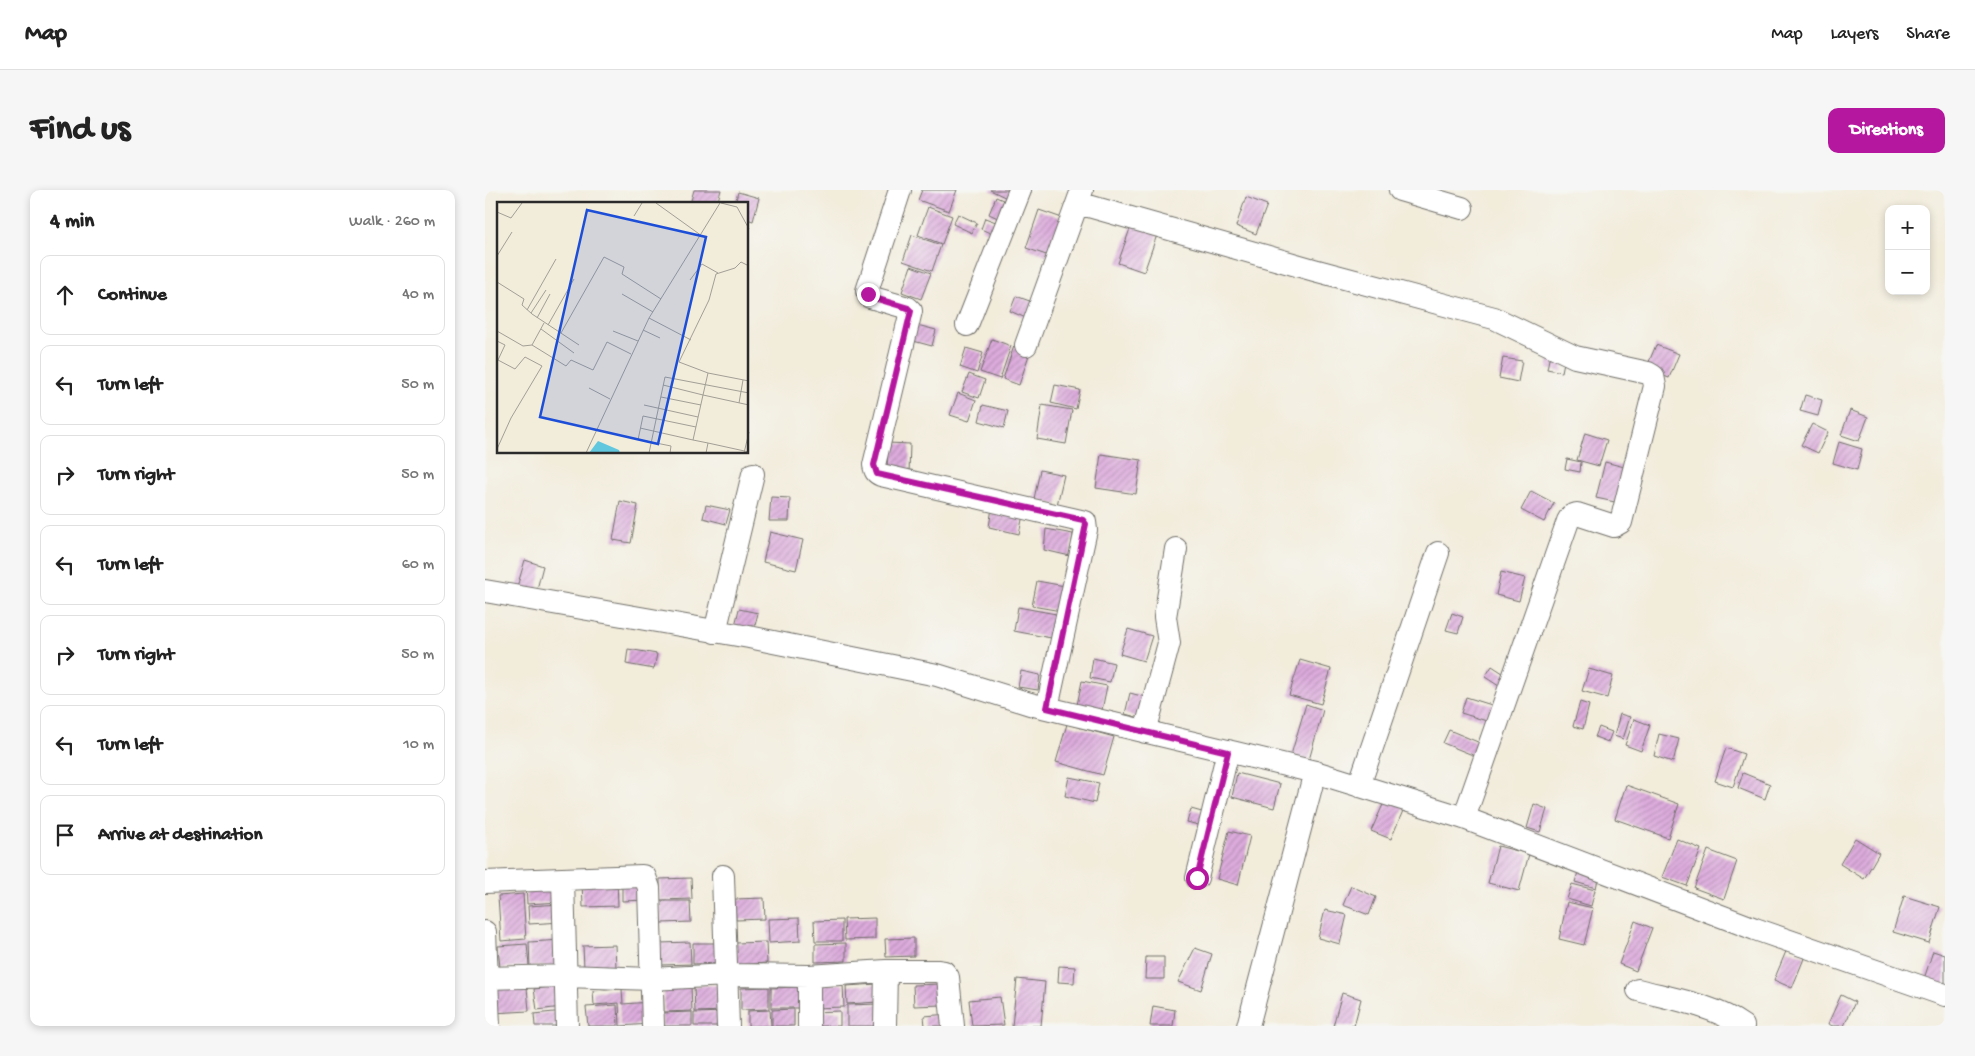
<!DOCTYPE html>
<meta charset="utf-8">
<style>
:root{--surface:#fff;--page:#f6f6f6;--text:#222;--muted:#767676;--line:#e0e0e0;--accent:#b5179e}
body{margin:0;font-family:"Gochi Hand",sans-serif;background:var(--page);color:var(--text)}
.controls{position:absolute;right:15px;top:15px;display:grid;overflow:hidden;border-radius:10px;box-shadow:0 2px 8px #0003}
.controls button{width:45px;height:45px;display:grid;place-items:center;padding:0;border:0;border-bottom:1px solid var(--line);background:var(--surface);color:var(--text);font:25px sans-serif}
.stop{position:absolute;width:15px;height:15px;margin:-11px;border:4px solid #b5179e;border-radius:50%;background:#fff}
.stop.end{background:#b5179e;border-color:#fff;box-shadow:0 1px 5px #0008}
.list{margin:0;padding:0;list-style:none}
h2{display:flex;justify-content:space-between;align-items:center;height:65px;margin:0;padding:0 20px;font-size:21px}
h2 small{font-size:16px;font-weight:400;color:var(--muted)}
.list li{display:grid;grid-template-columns:32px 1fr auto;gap:15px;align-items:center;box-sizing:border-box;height:80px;margin:0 10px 10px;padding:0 10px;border:1px solid var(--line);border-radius:10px}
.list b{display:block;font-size:19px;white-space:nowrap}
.list em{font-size:16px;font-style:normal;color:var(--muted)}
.icon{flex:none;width:28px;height:28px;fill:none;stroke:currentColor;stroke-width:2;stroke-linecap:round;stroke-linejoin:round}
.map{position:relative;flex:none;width:1460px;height:836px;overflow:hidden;border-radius:10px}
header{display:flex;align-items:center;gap:30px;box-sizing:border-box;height:70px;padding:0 25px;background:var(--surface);border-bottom:1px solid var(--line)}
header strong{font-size:24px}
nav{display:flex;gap:28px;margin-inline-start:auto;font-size:18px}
.intro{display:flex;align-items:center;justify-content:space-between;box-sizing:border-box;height:120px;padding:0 30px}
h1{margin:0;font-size:35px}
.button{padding:12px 22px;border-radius:10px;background:var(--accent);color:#fff;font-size:18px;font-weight:700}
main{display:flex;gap:30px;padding:0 30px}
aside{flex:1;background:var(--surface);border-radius:10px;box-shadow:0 2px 8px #0003}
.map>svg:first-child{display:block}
.building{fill:url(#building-hatch)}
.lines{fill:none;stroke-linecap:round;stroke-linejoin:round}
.minor-casing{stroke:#716f69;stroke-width:24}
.minor{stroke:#fff;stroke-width:22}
.route{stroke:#b5179e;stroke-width:6}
.inset-road{fill:none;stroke:#a29f95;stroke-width:1}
.view{fill:#1d4ed8;fill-opacity:0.15;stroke:#1d4ed8;stroke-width:2.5}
.inset-edge{fill:none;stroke:#2b2b2b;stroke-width:2.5}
</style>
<header>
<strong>Map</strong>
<nav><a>Map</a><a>Layers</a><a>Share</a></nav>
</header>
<div class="intro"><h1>Find us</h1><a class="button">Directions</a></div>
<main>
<aside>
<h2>4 min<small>Walk · 260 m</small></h2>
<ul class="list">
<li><svg class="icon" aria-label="ahead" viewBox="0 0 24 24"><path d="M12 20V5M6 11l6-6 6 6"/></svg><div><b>Continue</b></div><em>40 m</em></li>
<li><svg class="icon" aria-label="left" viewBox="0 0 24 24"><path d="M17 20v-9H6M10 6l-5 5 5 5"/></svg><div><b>Turn left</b></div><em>50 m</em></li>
<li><svg class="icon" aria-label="right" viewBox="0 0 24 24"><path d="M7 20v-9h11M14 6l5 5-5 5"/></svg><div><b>Turn right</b></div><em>50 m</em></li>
<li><svg class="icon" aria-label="left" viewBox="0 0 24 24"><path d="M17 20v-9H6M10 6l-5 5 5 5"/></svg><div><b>Turn left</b></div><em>60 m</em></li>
<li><svg class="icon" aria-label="right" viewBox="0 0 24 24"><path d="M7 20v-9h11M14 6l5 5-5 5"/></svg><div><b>Turn right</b></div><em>50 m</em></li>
<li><svg class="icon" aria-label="left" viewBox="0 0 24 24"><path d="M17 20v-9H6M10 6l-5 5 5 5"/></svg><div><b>Turn left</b></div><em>10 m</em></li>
<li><svg class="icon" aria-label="arrive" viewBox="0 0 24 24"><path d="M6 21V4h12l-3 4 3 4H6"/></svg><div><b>Arrive at destination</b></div></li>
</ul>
</aside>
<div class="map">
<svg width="1460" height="836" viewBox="0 0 1460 836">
<defs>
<pattern id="building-hatch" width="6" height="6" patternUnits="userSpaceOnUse" patternTransform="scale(1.25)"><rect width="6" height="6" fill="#ddacdd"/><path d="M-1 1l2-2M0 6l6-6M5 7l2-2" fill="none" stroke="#b38cb3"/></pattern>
</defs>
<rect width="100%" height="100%" fill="#f6f6f2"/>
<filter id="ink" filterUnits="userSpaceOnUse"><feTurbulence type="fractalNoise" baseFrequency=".02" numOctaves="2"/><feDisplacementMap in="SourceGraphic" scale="10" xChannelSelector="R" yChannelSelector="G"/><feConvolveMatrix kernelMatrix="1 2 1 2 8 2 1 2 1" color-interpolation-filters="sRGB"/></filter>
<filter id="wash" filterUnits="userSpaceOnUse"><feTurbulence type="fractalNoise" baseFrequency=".0096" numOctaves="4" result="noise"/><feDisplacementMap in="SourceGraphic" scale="20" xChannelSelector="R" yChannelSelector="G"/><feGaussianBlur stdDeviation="1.12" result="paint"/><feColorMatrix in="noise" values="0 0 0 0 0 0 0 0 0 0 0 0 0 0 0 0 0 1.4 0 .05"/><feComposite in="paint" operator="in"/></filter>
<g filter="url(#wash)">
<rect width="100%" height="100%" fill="#f2ecdb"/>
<g id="blocks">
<!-- building -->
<path class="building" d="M209,0h27l-4,14h-27z
M437,0h35l-8,21 -31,-11z
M505,0h24l-5,9z
M253,2l21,6 -6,23 -6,-2v-15h-12z
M511,7l14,6 -8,17 -13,-6z
M761,7l21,8 -11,29 -20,-8z
M443,17l24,9 -10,28 -24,-9z
M554,20l26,9 -13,38 -26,-9z
M473,24l19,9 -5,10 -19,-9z
M500,28l19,7 -5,12 -18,-8z
M647,33l26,9 -14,40 -26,-9z
M427,45l29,10 -9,26 -29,-10z
M426,76l20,7 -10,26 -19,-7z
M531,106l19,7 -7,16 -18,-8z
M425,133l26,7 -4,16 -26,-7z
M507,149l19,7 -11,33 -20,-7z
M1171,155l23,9 -10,24 -23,-9z
M529,156l16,6 -11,33 -16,-6z
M481,158l17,5 -6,20 -17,-6z
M1065,164l15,3 -3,15 -15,-3z
M1018,168l19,3 -4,21 -19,-4z
M484,184l16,6 -6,18 -17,-6z
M570,195l25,5 -4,19 -25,-6z
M473,203l18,7 -7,21 -19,-6z
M1320,205l17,5 -4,16 -18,-5z
M498,215l25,6 -4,17 -25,-7z
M557,215l30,5 -6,34 -29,-5z
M1365,220l18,7 -9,24 -18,-6z
M1327,234l16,8 -10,21 -17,-8z
M1100,243l22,7 -8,26 -22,-6z
M1354,252l23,7 -5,21 -24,-7z
M403,253l22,1 -1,29 -22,-1z
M616,264l40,6 -5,34 -40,-6z
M1082,269l14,3 -1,10 -15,-3z
M1120,272l27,7 -8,35 -28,-6z
M555,280l24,5 -7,30 -23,-6z
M1046,301l23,12 -10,19 -23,-12z
M286,307l19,1 -1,23h-20z
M135,311l18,4 -7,38 -18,-3z
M221,315l24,5 -4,14 -23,-6z
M507,318l31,7 -4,19 -30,-7z
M561,339l27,5 -3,22 -26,-6z
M285,342l33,8 -7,30 -33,-8z
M40,370l18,6 -7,27 -19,-6z
M1016,382l24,6 -6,23 -23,-6z
M552,391l28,5 -4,25 -29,-5z
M533,417l38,7 -5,24 -37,-7z
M254,419l19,4 -5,21 -19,-4z
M967,423l11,4 -5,16 -12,-3z
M643,439l24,7 -8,25 -24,-7z
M143,459l29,5 -3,15 -28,-5z
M608,468l21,5 -4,19 -20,-4z
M815,470l31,9 -10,35 -32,-9z
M1007,476l20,13 -7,11 -20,-13z
M1104,479l24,7 -6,22 -25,-7z
M536,481l19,4 -2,15 -20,-3z
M597,491l25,5 -5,24 -25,-5z
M645,503l19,5 -5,21 -19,-5z
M981,507l32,10 -5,16 -32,-10z
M1095,512l9,3 -6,24 -10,-3z
M821,514l17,6 -14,50 -18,-5z
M1135,524l10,3 -7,22 -9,-3z
M1149,529l16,6 -9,26 -16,-6z
M582,534l47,13 -11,38 -47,-13z
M1114,537l13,5 -4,10 -13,-5z
M964,540l36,15 -5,13 -37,-15z
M1174,544l20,5 -6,23 -19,-6z
M1241,558l18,6 -11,33 -18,-6z
M752,583l43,11 -6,24 -42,-11z
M1258,583l27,11 -5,15 -27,-11z
M584,587l30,6 -4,20 -30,-7z
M1141,595l53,19 -11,34 -53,-19z
M901,608l19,8 -14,33 -20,-8z
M1049,614l13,5 -7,23 -13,-4z
M706,619l18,5 -3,13 -19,-5z
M744,641l21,5 -12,49 -21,-6z
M1370,648l24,15 -15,26 -24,-15z
M1192,649l24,10 -14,37 -25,-9z
M1013,656l31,8 -10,37 -31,-8z
M1223,660l29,11 -13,38 -30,-11z
M1094,679l20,6 -3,13 -21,-6z
M206,688l1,21 -32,1v-21z
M161,689l1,21 -25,1v-21z
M132,690l1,26 -35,1 -1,-26z
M72,691l2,21 -32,2 -1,-21z
M1087,694l23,6 -4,16 -24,-7z
M866,696l25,11 -7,18 -26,-10z
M38,704l3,45 -25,2 -3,-45z
M1419,706l36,11 -11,36 -36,-11z
M279,708l1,21 -29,1 -1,-21z
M175,711h30l1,21 -30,1z
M1082,712l26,6 -9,37 -25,-6z
M76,714l1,18 -33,2 -1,-18z
M840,720l22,5 -7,29 -22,-6z
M314,728l1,23 -31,2 -1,-24z
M390,728v21l-30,1 -1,-21z
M357,730v21h-27l-1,-20z
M1150,731l17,7 -16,43 -17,-7z
M429,748v18l-28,1 -1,-18z
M77,750l2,25 -34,2 -1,-25z
M205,752l1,22 -30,1 -1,-22z
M281,752l1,21 -30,2 -1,-22z
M208,753h25l1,20 -26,1z
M361,753v18l-31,1v-18z
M42,754l2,22 -29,2 -2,-22z
M130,755l1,22 -32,1 -1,-22z
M710,758l17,6 -11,36 -23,-8z
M1302,759l18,7 -13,32 -18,-8z
M1448,761l12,4v30l-21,-6z
M661,767h18v22h-19z
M574,776l16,1 -1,16 -16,-1z
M532,789l28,3 -4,44h-29z
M328,794h30l1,23 -30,1z
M392,794l1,18 -31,2 -1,-18z
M457,794v21l-28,1 -1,-21z
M239,795l1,26 -30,1 -1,-26z
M75,796l2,21 -25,3 -3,-21z
M206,796l1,25 -28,1 -1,-25z
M42,797l2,24 -36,2 -2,-24z
M284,797v22l-28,1v-22z
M314,797l1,21h-29v-20z
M137,799l1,15 27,-2v22l-30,2 -1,-23 -25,2 -1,-14z
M857,803l19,6 -7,27h-21z
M1356,805l14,7 -11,24h-11l-5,-2z
M515,807l4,28 -32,1 -3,-26z
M395,814l1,22h-34v-21z
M132,815l1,21h-30l-2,-19z
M668,816l22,4 -2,16h-23z
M309,819v17h-22v-16z
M285,820l1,16h-23v-15z
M79,821l1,15h-30l-1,-12z
M355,821v15h-28v-14z
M207,822v14h-30v-13z
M240,822l1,14h-32v-13z
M464,824l2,12h-26l-1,-10z"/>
</g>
</g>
<g filter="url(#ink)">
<use href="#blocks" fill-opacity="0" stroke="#716f69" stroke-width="1"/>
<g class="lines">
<defs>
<path id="minor" d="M415,0l-33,101 3,6 38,11 3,3 -37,154c1,6 2,8 7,10l204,47 1,8 -39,178
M915,0l62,18
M593,13l236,67 180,48 81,39 73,16 5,3 2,10 -34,136 -7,4 -37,-12 -6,2 -3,5 -104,297
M482,135l53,-135
M541,155l56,-155
M0,401l264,46 188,38 93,29 285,68 149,46 291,111 190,66
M230,442l38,-158
M660,542l24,-89 -4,-26 11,-68
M874,596l79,-233
M238,686l5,150
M712,688l31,-127
M78,689l4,147
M0,692l157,-6 3,1 4,11 4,138
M0,742l4,94
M324,786v50
M0,788l82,-2 84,3 76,-4 82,1 77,-5h51l7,1 4,5 5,49
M1153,800c35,9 75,15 105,36
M400,836l1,-55
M763,836l67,-254"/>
</defs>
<!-- minor casing -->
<use href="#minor" class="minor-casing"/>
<!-- minor -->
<use href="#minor" class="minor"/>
</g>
</g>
<g class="lines" filter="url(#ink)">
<!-- route -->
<path class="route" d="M383,104l3,3 37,11 3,3 -37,154 3,9 206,46 3,4 -39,184 181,44 -31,126"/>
</g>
<!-- overview -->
<g transform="translate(12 12)">
<rect width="251" height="251" fill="#f2ecdb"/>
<path d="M101,239l21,9 1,3h-31z" fill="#61c7de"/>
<path class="inset-road" d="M159,1l46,33M224,1l16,4 12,22M0,10l14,6 11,-15M137,14l8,-13M0,54l15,-24M252,64l-8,-4 -6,6 -19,6 -7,26 -30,62 29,11 41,8M193,78l12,-16 16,9M0,80l27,17 -2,6 10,9 47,31M125,92l31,18M30,108l29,-51M34,111l15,-23M40,116l13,-24M152,116l42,22M47,121l-12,22 34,21 5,-6 22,10 14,-28 24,12M51,123l26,-46M44,127l33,24M146,128l17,8M0,129l26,15 9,-1M116,129l25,10M64,131l43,-76 20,10 -2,7 39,25M0,139l8,4 -7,15 17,9 10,-12 17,9 -31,52 -14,31M166,183l40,10 5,-22M92,186l21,11M164,195l40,8M242,201l4,-23M147,203l54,12M143,226l53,12M134,236l40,8 -1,7M141,238l5,-24 53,11M211,241l41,9M89,251l63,-135 71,-115M152,251l16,-76 84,16M209,251l2,-10 -15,-3 10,-45 46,10M247,251l5,-21"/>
<path class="view" d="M90,8l119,27 -48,207 -118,-27z"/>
<rect width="251" height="251" class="inset-edge"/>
</g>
</svg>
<div class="controls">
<button>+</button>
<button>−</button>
</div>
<div class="stop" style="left:712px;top:688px"></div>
<div class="stop end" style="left:383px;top:104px"></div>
</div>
</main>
